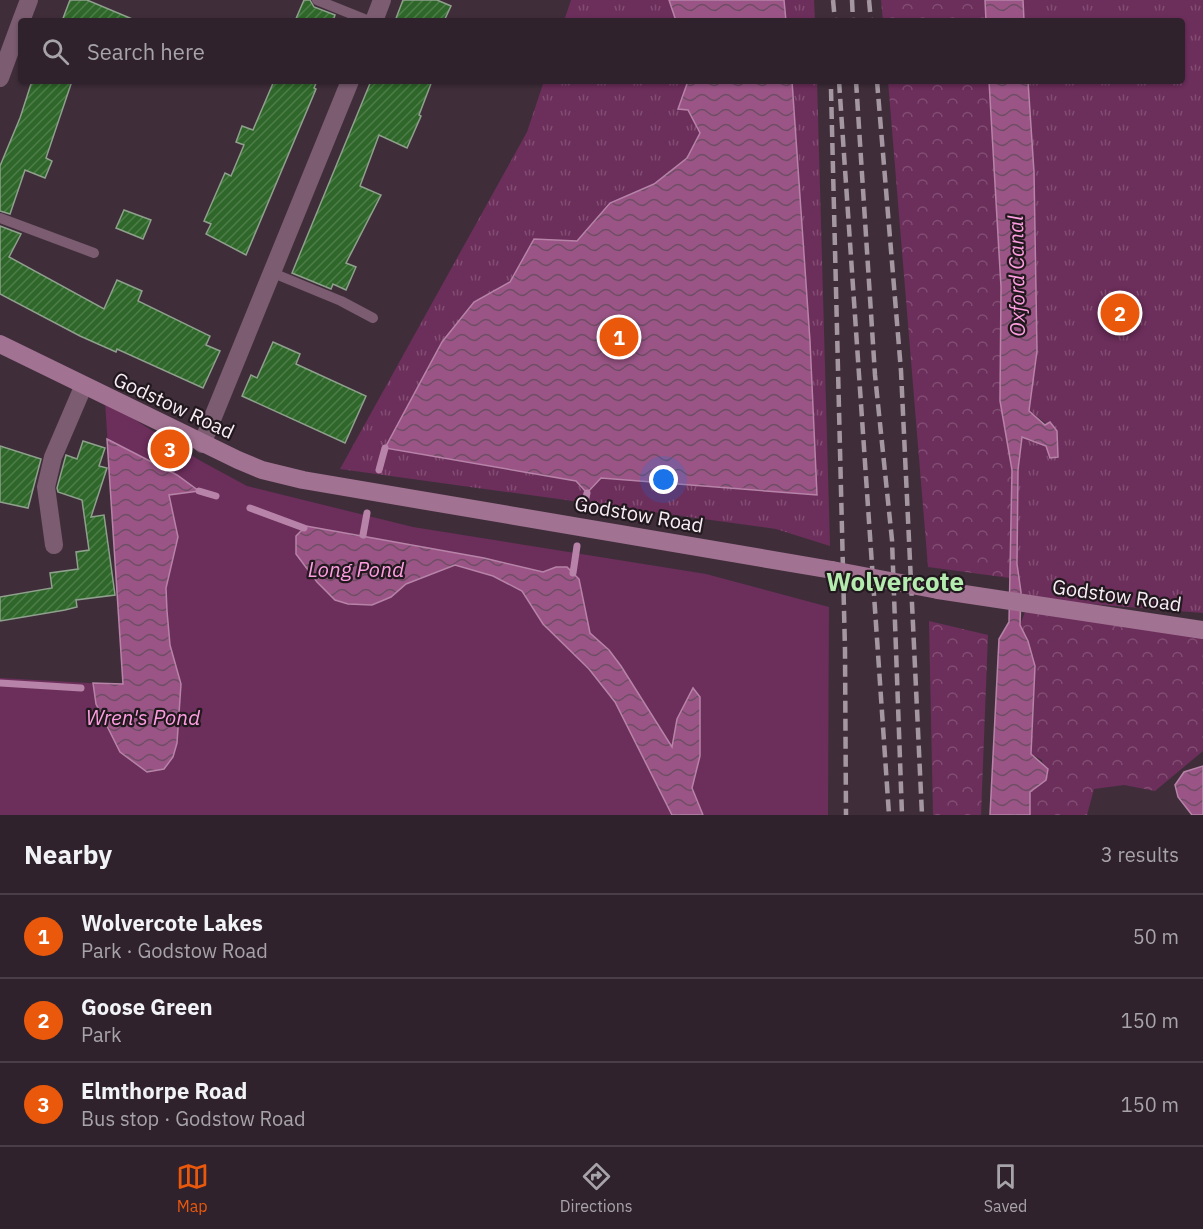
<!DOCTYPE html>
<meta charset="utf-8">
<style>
:root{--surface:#2f222c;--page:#3b2f38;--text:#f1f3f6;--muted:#a7a4a9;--line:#4a3f48;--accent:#ea580c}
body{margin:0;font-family:"IBM Plex Sans",sans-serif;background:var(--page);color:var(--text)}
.you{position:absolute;left:664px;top:480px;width:21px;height:21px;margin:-15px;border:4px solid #fff;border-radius:50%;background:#1a73e8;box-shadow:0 0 0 9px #1a73e833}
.badge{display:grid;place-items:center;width:39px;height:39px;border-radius:50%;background:var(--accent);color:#fff;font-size:20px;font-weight:700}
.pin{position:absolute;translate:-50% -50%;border:3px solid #fff;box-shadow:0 2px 6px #0006}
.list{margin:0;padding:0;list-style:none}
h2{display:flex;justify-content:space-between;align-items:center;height:78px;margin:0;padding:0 24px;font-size:26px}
h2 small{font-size:20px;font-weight:400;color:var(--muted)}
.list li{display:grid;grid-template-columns:39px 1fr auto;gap:18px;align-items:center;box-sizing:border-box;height:84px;padding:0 24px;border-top:2px solid var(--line)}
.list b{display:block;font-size:22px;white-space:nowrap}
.list p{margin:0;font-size:20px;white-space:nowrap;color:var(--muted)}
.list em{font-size:20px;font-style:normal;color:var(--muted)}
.icon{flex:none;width:33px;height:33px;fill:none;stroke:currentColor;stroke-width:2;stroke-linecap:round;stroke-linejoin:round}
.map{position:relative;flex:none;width:1203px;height:815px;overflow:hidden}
.search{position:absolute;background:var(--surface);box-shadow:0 2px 4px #0004;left:18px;right:18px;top:18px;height:66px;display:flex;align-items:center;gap:15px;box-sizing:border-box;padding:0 21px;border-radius:6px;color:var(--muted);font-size:22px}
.sheet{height:330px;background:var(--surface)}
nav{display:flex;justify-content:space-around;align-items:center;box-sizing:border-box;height:84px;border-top:2px solid var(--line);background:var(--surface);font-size:16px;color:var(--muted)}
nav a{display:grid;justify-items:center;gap:3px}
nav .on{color:var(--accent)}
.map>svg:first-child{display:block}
.green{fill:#6c2e5b}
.forest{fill:url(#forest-crowns)}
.park{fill:url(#park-tufts)}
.water{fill:url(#water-waves);stroke:#b783a8;stroke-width:1.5}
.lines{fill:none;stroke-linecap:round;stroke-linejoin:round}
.stream{stroke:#b783a8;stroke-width:7}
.building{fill:url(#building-hatch);stroke:#8fa08d;stroke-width:1.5}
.lane{stroke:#7b5c71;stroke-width:10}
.street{stroke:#7b5c71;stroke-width:18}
.secondary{stroke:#a27293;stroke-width:18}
.rail{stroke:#a597a1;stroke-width:4.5;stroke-dasharray:12 6;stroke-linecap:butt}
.secondary-bridge{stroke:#a27293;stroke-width:18}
.labels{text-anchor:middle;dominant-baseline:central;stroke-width:4.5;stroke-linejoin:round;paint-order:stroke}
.street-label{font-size:20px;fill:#faeef6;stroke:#21191e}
.water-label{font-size:21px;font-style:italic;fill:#fe9de0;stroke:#21191e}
.district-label{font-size:26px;font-weight:bold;fill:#b4ebae;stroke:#21191e}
</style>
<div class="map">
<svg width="1203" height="815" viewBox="0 0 1203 815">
<defs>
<pattern id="forest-crowns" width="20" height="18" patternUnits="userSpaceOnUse" patternTransform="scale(1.5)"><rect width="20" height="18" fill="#6c2e5b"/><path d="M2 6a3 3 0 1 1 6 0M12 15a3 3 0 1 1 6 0" fill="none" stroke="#824d73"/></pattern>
<pattern id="park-tufts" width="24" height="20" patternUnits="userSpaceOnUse" patternTransform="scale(1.5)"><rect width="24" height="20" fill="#6c2e5b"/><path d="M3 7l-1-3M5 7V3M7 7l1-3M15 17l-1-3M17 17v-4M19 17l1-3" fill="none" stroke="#824d73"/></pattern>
<pattern id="water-waves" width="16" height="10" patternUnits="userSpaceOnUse" patternTransform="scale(1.5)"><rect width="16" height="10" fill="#9a5586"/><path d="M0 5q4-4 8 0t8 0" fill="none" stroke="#6f4d65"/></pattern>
<pattern id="building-hatch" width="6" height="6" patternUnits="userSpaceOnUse" patternTransform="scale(1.5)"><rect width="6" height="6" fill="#2e6729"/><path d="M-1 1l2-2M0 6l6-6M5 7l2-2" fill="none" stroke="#4d7d49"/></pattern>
</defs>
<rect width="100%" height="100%" fill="#3f2e3a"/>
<!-- green -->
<path class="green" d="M105,401l94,59 48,26 166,41 293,47 123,33 -1,208h-828v-137l123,7z"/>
<!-- forest -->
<path class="forest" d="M881,0h104l1,21h-103z
M888,81h101l12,206 -1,114 12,69 -2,108 -82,-11z
M1025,612l178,26v113l-48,40 -31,-6 -30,4 -7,26h-57v-23l16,-12 -4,-20 -11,-6c2,-46 10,-87 -11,-129z
M929,621l59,14 -7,180h-48z"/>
<!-- park -->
<path class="park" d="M571,0h243l1,21h-251z
M1023,0h180v613l-138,-11 -43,1 -5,-39 1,-94 4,-33 24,9 4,12 8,-1 -1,-26 -28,-20 8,-60 -3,-179 -6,-91h154v-60h-158z
M544,81h273l13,465 -54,-17 -436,-60 187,-337z"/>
<!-- water -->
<path class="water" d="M669,0h115l2,21h-110z
M985,0h38l1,21h-38z
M688,81h104l18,260 7,154 -216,-17 -14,15 -11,-12 -191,-33 57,-106 32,-40 36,-20 24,-43 43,2 33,-38 44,-19 33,-26 13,-25 -12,-23 -10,-1z
M989,81h39l6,91 3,179 -8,60 16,14 5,-3 7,9 1,26 -8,1 -4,-12 -24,-9 -4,33 -1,94 4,28 -1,33 8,16 7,25 -4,88 17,15 -2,11 -16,12v23h-40l9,-176 10,-17 3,-152 -12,-69 1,-114z
M107,439l70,36 22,16 -30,4 9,42 -12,51 1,23 3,34 11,39 -4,59 -4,14 -9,12 -17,3 -27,-20 -24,-48 -3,-21 30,1z
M306,526l178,32 59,14 13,-5h11l12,12 11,54 19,17 12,16 51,81 5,-28 16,-31 7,9v59l-8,32 11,27h-31l-57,-113 -26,-33 -46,-45 -21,-33 -29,-15 -38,-11 -49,19 -15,13 -19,8 -24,-1 -13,-4 -18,-18 -21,-28v-18z
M1203,766v49h-11l-14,-18 -3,-12 9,-13z"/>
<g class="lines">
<!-- stream -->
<path class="stream" d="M379,470l6,-22
M199,491l17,5
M584,507l3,-14
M250,508l54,20
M363,535l4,-22
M573,573l4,-27
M0,683l81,5"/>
</g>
<!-- building -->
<path class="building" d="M70,0h17l50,21h-75z
M304,0h6l4,7 21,8 -2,6h-38z
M403,0h34l14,6 -7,15h-49z
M32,81h40l-26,77 6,3 -7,17 -20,-8 -15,44 -10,-3v-45l20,-48z
M274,81h43l-3,7 2,1 -70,166 -40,-21 5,-10 -7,-3 21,-48 6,3 13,-31 -8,-3 6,-16 11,4z
M371,81h61l-13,34 2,1 -14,32 -28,-13 -19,51 21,9 -35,68 10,4 -10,23 -13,-6 -2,5 -39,-16z
M124,210l27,10 -8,19 -27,-11z
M0,226l21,8 -12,23 95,52 13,-29 25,11 -4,10 72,35 -4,9 14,6 -17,37 -86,-39 -1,3 -36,-16 -80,-42z
M273,342l27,12 -4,10 70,32 -21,47 -103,-47 9,-21 6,3z
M83,441l22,7 -6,18 8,2 -16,49 13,-2 11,80 -39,5 1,7 -12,3 -65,11v-24l52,-9 -2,-15 28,-4 -2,-17 13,-2 -7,-50 -24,-8 -1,-4 9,-33 11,4z
M0,446l41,13 -13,49 -28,-6z"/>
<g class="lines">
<!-- lane -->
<path class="lane" d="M317,0l52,21
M0,218l94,35
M273,273l68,28 32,17"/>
<!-- street -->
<path class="street" d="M21,21l8,-21
M374,21l8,-21
M0,78l21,-57
M202,444l148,-363
M54,545l-8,-58 7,-30 30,-70"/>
<!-- secondary -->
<path class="secondary" d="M0,344l238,116 24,10 41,10 529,90
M938,590l265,40"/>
<!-- rail -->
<path class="rail" d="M833,0l2,21
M852,0l1,21
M869,0l2,21
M839,81l50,734
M856,81l19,294 17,165 10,275
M877,81l24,290 21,444
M831,89l14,561 1,165"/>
<!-- secondary-bridge -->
<path class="secondary-bridge" d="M832,570l106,20"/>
</g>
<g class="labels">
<!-- street labels -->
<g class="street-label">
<text transform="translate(174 405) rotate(25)">Godstow Road</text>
<text transform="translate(639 514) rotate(10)">Godstow Road</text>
<text transform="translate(1117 595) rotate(8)">Godstow Road</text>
</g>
<!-- water labels -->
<g class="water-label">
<text transform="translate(1016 276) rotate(-91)">Oxford Canal</text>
<text x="356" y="569">Long Pond</text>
<text x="143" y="717">Wren's Pond</text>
</g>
<!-- district labels -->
<g class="district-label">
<text x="895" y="581">Wolvercote</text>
</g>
</g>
</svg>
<div class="you"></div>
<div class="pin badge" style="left:619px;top:337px">1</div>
<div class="pin badge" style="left:1120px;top:313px">2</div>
<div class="pin badge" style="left:170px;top:449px">3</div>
<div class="search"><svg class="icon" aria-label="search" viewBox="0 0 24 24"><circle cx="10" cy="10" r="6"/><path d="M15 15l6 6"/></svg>Search here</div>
</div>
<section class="sheet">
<h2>Nearby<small>3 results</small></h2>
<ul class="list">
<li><span class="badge">1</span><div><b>Wolvercote Lakes</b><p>Park · Godstow Road</p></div><em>50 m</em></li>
<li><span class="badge">2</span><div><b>Goose Green</b><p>Park</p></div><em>150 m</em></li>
<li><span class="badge">3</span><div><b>Elmthorpe Road</b><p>Bus stop · Godstow Road</p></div><em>150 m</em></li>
</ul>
</section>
<nav>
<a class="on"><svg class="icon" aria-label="map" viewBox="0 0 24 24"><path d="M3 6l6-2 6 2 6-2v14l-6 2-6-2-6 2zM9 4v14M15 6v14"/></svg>Map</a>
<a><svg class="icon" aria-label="directions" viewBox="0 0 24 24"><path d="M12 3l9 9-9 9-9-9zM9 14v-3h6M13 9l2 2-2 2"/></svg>Directions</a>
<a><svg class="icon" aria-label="saved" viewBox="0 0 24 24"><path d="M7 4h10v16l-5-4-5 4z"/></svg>Saved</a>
</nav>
